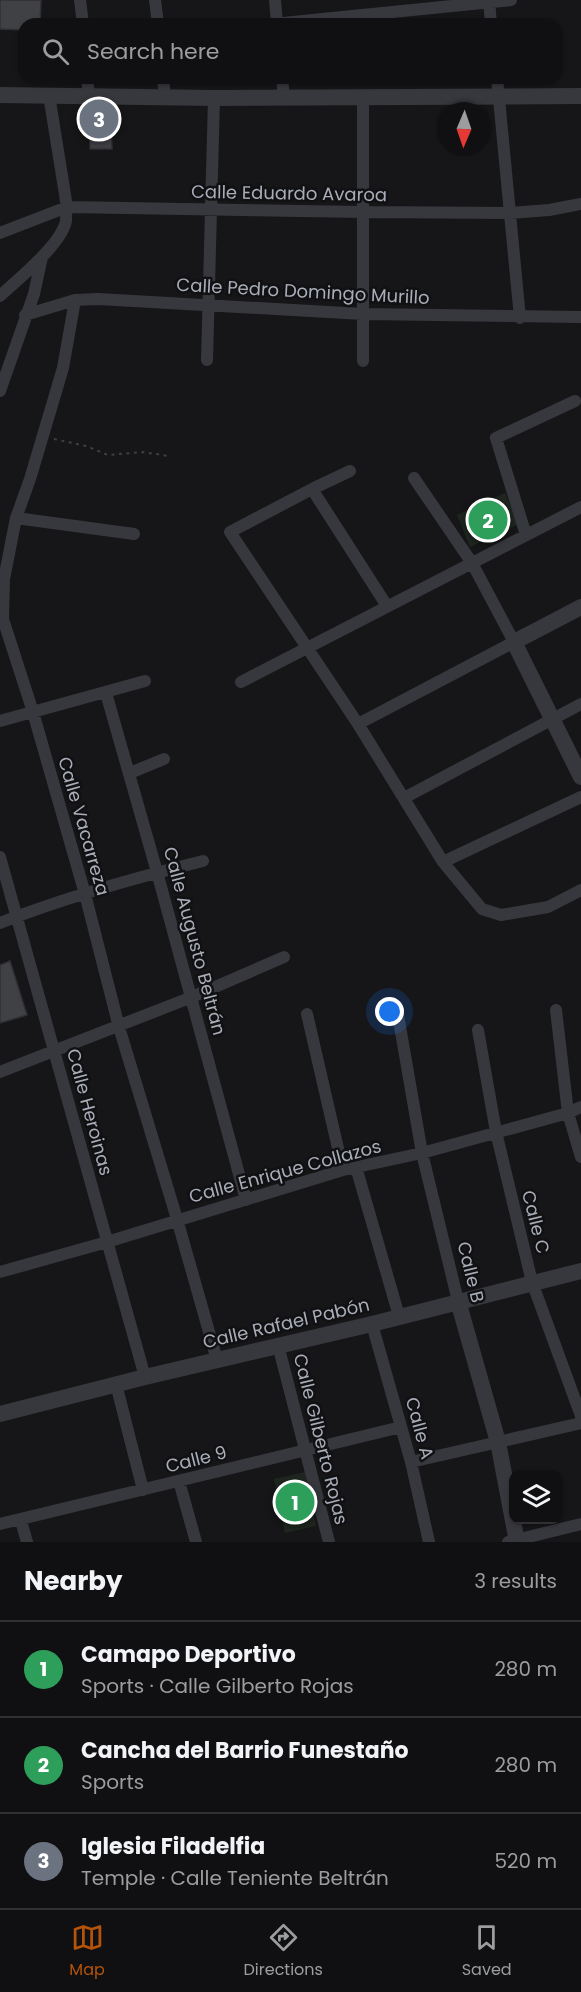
<!DOCTYPE html>
<meta charset="utf-8">
<style>
:root{--surface:#101012;--page:#1e1e20;--text:#f1f3f6;--muted:#9c9d9f;--line:#303032;--accent:#b45309}
body{margin:0;font-family:Poppins,sans-serif;background:var(--page);color:var(--text)}
.controls{position:absolute;right:18px;bottom:18px;display:grid;overflow:hidden;border-radius:12px;box-shadow:0 2px 4px #0004}
.controls button{width:54px;height:54px;display:grid;place-items:center;padding:0;border:0;border-bottom:2px solid var(--line);background:var(--surface);color:var(--text);font:30px sans-serif}
.compass{position:absolute;left:437px;top:102px;width:54px;height:54px;border-radius:50%;background:var(--surface);box-shadow:0 2px 4px #0004;rotate:182deg}
.you{position:absolute;left:390px;top:1012px;width:21px;height:21px;margin:-15px;border:4px solid #fff;border-radius:50%;background:#1a73e8;box-shadow:0 0 0 9px #1a73e833}
.badge{display:grid;place-items:center;width:39px;height:39px;border-radius:50%;background:var(--accent);color:#fff;font-size:20px;font-weight:700}
.pin{position:absolute;translate:-50% -50%;border:3px solid #fff;box-shadow:0 2px 6px #0006}
.list{margin:0;padding:0;list-style:none}
h2{display:flex;justify-content:space-between;align-items:center;height:78px;margin:0;padding:0 24px;font-size:26px}
h2 small{font-size:20px;font-weight:400;color:var(--muted)}
.list li{display:grid;grid-template-columns:39px 1fr auto;gap:18px;align-items:center;box-sizing:border-box;height:96px;padding:0 24px;border-top:2px solid var(--line)}
.list b{display:block;font-size:22px;white-space:nowrap}
.list p{margin:0;font-size:20px;white-space:nowrap;color:var(--muted)}
.list em{font-size:20px;font-style:normal;color:var(--muted)}
.icon{flex:none;width:33px;height:33px;fill:none;stroke:currentColor;stroke-width:2;stroke-linecap:round;stroke-linejoin:round}
.map{position:relative;flex:none;width:581px;height:1542px;overflow:hidden}
.search{position:absolute;background:var(--surface);box-shadow:0 2px 4px #0004;left:18px;right:18px;top:18px;height:66px;display:flex;align-items:center;gap:15px;box-sizing:border-box;padding:0 21px;border-radius:18px;color:var(--muted);font-size:22px}
.sheet{height:366px;background:var(--surface)}
nav{display:flex;justify-content:space-around;align-items:center;box-sizing:border-box;height:84px;border-top:2px solid var(--line);background:var(--surface);font-size:16px;color:var(--muted)}
nav a{display:grid;justify-items:center;gap:3px}
nav .on{color:var(--accent)}
.map>svg:first-child{display:block}
.green{fill:#1e261f}
.building{fill:#404145;stroke:#303034;stroke-width:1.5}
.lines{fill:none;stroke-linecap:round;stroke-linejoin:round}
.path{stroke:#3d3f44;stroke-width:2;stroke-dasharray:3 4.5;stroke-linecap:butt}
.minor{stroke:#37383d;stroke-width:12}
.tertiary{stroke:#37383d;stroke-width:16}
.labels{text-anchor:middle;dominant-baseline:central;stroke-width:5;stroke-linejoin:round;paint-order:stroke}
.street-label{font-size:18px;fill:#a8adb8;stroke:#111113}
</style>
<div class="map">
<svg width="581" height="1542" viewBox="0 0 581 1542">
<rect width="100%" height="100%" fill="#161618"/>
<!-- green -->
<path class="green" d="M505,493l14,31 -49,23 -13,-32z
M305,1472l11,54 -31,7 -11,-54z"/>
<!-- building -->
<path class="building" d="M0,0h41l-1,24h-16v6l-24,-1z
M89,109h22l1,40h-22z
M10,961l17,54 -27,8v-58z"/>
<g class="lines">
<!-- path -->
<path class="path" d="M54,439l32,7 22,9 35,-3 25,4"/>
<!-- minor -->
<path class="minor" d="M80,0l3,24
M155,0l3,24
M275,0l2,24
M489,0l2,24
M273,24l238,-24
M87,78l2,18
M163,78l2,19
M282,78l2,20
M497,78l23,240
M363,98v263
M0,233l67,-26 296,5 147,1 39,-3 32,-6
M0,296c18,-17 61,-51 66,-75 0,-4 0,-10 1,-14l-18,-112
M75,300l-12,68 -33,111 -14,39 -12,61 -1,40 30,93 52,182 34,133 58,192 40,141
M25,315l50,-15 23,-1 265,15 218,3
M207,360l7,-262
M0,391l34,-97 8,-37
M350,471l-38,18 -82,43 128,192 85,138 39,47 19,6 47,-8 33,-17
M312,489l75,117
M16,518l118,16
M526,535l-30,-97 79,-37
M241,682l340,-175
M106,693l51,179 89,328
M0,721l145,-40
M358,724l156,-82 -42,-79 -58,-85
M130,773l34,-14
M404,798l177,-94
M0,857l145,520
M443,862l138,-65
M0,923c66,-26 134,-45 203,-62
M397,1009l25,144 36,148
M556,1010l12,103 13,44
M307,1014l36,156
M478,1030l18,102 36,150 49,134
M0,1072l192,-75 92,-40
M356,1167l43,149
M0,1272l107,-30 236,-72 79,-17 146,-40 13,-6
M372,1324l39,138 18,80
M278,1345l51,197
M116,1384l27,106
M411,1462l170,-39
M179,1481l17,61
M21,1521l6,21
M0,1524l401,-97
M508,1542l73,-18"/>
<!-- tertiary -->
<path class="tertiary" d="M0,95l214,3 367,-2
M581,607l-67,35 67,135
M458,1301l40,141 19,100
M0,1414l145,-37 227,-53 209,-53"/>
</g>
<g class="labels">
<!-- street labels -->
<g class="street-label">
<text transform="translate(289 193) rotate(1)">Calle Eduardo Avaroa</text>
<text transform="translate(303 291) rotate(3)">Calle Pedro Domingo Murillo</text>
<text transform="translate(84 826) rotate(74)">Calle Vacarreza</text>
<text transform="translate(195 941) rotate(75)">Calle Augusto Beltrán</text>
<text transform="translate(90 1112) rotate(75)">Calle Heroinas</text>
<text transform="translate(285 1171) rotate(-15)">Calle Enrique Collazos</text>
<text transform="translate(536 1222) rotate(76)">Calle C</text>
<text transform="translate(471 1272) rotate(76)">Calle B</text>
<text transform="translate(286 1323) rotate(-13)">Calle Rafael Pabón</text>
<text transform="translate(420 1428) rotate(75)">Calle A</text>
<text transform="translate(321 1439) rotate(76)">Calle Gilberto Rojas</text>
<text transform="translate(196 1459) rotate(-14)">Calle 9</text>
</g>
</g>
</svg>
<div class="controls">
<button><svg class="icon" aria-label="layers" viewBox="0 0 24 24"><path d="M12 4l9 5-9 5-9-5zM3 14l9 5 9-5"/></svg></button>
</div>
<svg class="compass" viewBox="-18 -18 36 36"><path d="M0-13l5 13h-10z" fill="#e53935"/><path d="M0 13l5-13h-10z" fill="#9c9d9f"/></svg>
<div class="you"></div>
<div class="pin badge" style="left:295px;top:1502px;background:#2e9e5b">1</div>
<div class="pin badge" style="left:488px;top:520px;background:#2e9e5b">2</div>
<div class="pin badge" style="left:99px;top:119px;background:#6b7280">3</div>
<div class="search"><svg class="icon" aria-label="search" viewBox="0 0 24 24"><circle cx="10" cy="10" r="6"/><path d="M15 15l6 6"/></svg>Search here</div>
</div>
<section class="sheet">
<h2>Nearby<small>3 results</small></h2>
<ul class="list">
<li><span class="badge" style="background:#2e9e5b">1</span><div><b>Camapo Deportivo</b><p>Sports · Calle Gilberto Rojas</p></div><em>280 m</em></li>
<li><span class="badge" style="background:#2e9e5b">2</span><div><b>Cancha del Barrio Funestaño</b><p>Sports</p></div><em>280 m</em></li>
<li><span class="badge" style="background:#6b7280">3</span><div><b>Iglesia Filadelfia</b><p>Temple · Calle Teniente Beltrán</p></div><em>520 m</em></li>
</ul>
</section>
<nav>
<a class="on"><svg class="icon" aria-label="map" viewBox="0 0 24 24"><path d="M3 6l6-2 6 2 6-2v14l-6 2-6-2-6 2zM9 4v14M15 6v14"/></svg>Map</a>
<a><svg class="icon" aria-label="directions" viewBox="0 0 24 24"><path d="M12 3l9 9-9 9-9-9zM9 14v-3h6M13 9l2 2-2 2"/></svg>Directions</a>
<a><svg class="icon" aria-label="saved" viewBox="0 0 24 24"><path d="M7 4h10v16l-5-4-5 4z"/></svg>Saved</a>
</nav>
